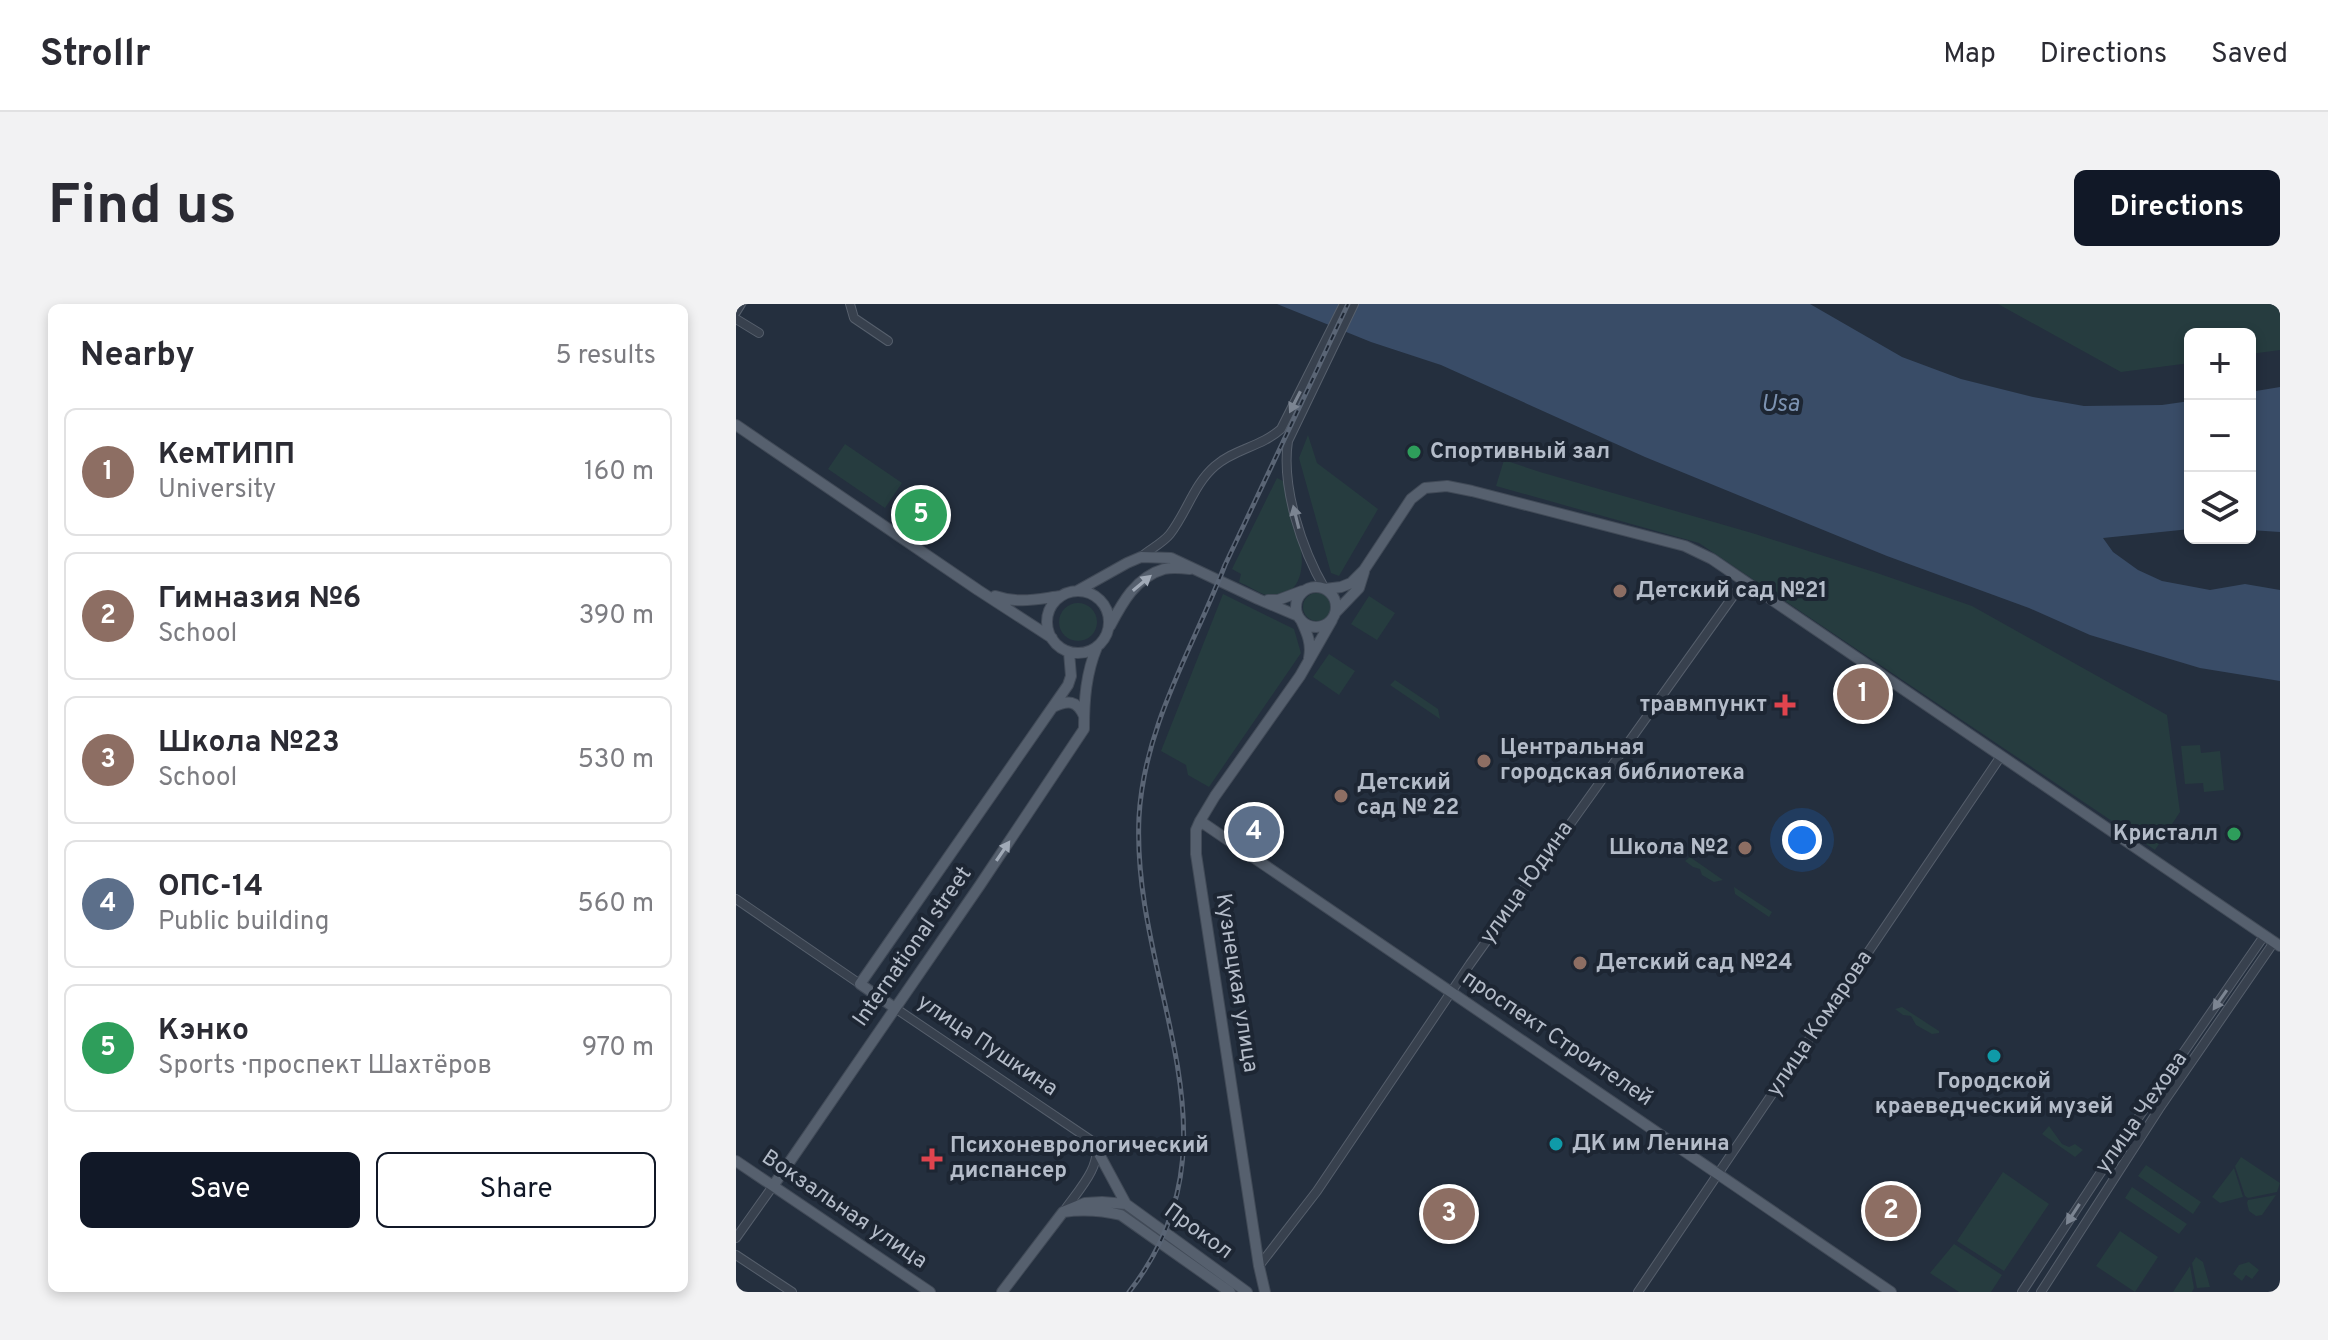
<!DOCTYPE html>
<meta charset="utf-8">
<style>
:root{--surface:#fff;--page:#f2f2f3;--text:#2b2b33;--muted:#7c7c81;--line:#e1e1e2;--accent:#111827}
body{margin:0;font-family:Overpass,sans-serif;background:var(--page);color:var(--text)}
.controls{position:absolute;right:24px;top:24px;display:grid;overflow:hidden;border-radius:12px;box-shadow:0 4px 12px #0003}
.controls button{width:72px;height:72px;display:grid;place-items:center;padding:0;border:0;border-bottom:2px solid var(--line);background:var(--surface);color:var(--text);font:40px sans-serif}
.you{position:absolute;left:1066px;top:536px;width:28px;height:28px;margin:-20px;border:6px solid #fff;border-radius:50%;background:#1a73e8;box-shadow:0 0 0 12px #1a73e833}
.badge{display:grid;place-items:center;width:52px;height:52px;border-radius:50%;background:var(--accent);color:#fff;font-size:26px;font-weight:700}
.pin{position:absolute;translate:-50% -50%;border:4px solid #fff;box-shadow:0 2px 8px #0006}
.list{margin:0;padding:0;list-style:none}
h2{display:flex;justify-content:space-between;align-items:center;height:104px;margin:0;padding:0 32px;font-size:34px}
h2 small{font-size:26px;font-weight:400;color:var(--muted)}
.list li{display:grid;grid-template-columns:52px 1fr auto;gap:24px;align-items:center;box-sizing:border-box;height:128px;margin:0 16px 16px;padding:0 16px;border:2px solid var(--line);border-radius:12px}
.list b{display:block;font-size:30px;white-space:nowrap}
.list p{margin:0;font-size:26px;white-space:nowrap;color:var(--muted)}
.list em{font-size:26px;font-style:normal;color:var(--muted)}
.actions{display:flex;gap:16px;padding:24px 32px}
.actions a{flex:1;padding:18px 0;border:2px solid var(--accent);border-radius:12px;text-align:center;font-size:28px;color:var(--accent)}
.actions .main{background:var(--accent);color:#fff}
.icon{flex:none;width:44px;height:44px;fill:none;stroke:currentColor;stroke-width:2;stroke-linecap:round;stroke-linejoin:round}
.map{position:relative;flex:none;width:1544px;height:988px;overflow:hidden;border-radius:12px}
header{display:flex;align-items:center;gap:48px;box-sizing:border-box;height:112px;padding:0 40px;background:var(--surface);border-bottom:2px solid var(--line)}
header strong{font-size:38px}
nav{display:flex;gap:44px;margin-inline-start:auto;font-size:28px}
.intro{display:flex;align-items:center;justify-content:space-between;box-sizing:border-box;height:192px;padding:0 48px}
h1{margin:0;font-size:56px}
.button{padding:20px 36px;border-radius:12px;background:var(--accent);color:#fff;font-size:28px;font-weight:700}
main{display:flex;gap:48px;padding:0 48px}
aside{flex:1;background:var(--surface);border-radius:12px;box-shadow:0 4px 12px #0003}
.map>svg:first-child{display:block}
.green{fill:#263c3f}
.water{fill:#394c67}
.lines{fill:none;stroke-linecap:round;stroke-linejoin:round}
.minor-casing{stroke:#565f6c;stroke-width:10}
.major-casing{stroke:#414a57;stroke-width:12}
.minor{stroke:#38414e;stroke-width:8}
.major{stroke:#56606e;stroke-width:10}
.rail-casing{stroke:#5a6575;stroke-width:5}
.rail{stroke:#1d2633;stroke-width:2;stroke-dasharray:6;stroke-linecap:butt}
.oneway{fill:#7c8592}
.oneway2{fill:#a1aab7}
.leisure-dot{fill:#2e9e5b;stroke:#1d2633;stroke-width:3}
.education-dot{fill:#8d6e63;stroke:#1d2633;stroke-width:3}
.health-dot{fill:#e0444e;stroke:#1d2633;stroke-width:3}
.culture-dot{fill:#0f9aa8;stroke:#1d2633;stroke-width:3}
.labels{text-anchor:middle;dominant-baseline:central;stroke-width:8;stroke-linejoin:round;paint-order:stroke}
.poi-label{font-size:22px;font-weight:bold;fill:#b4bcc9;stroke:#1d2633;text-anchor:start}
.street-label{font-size:22px;fill:#b4bcc9;stroke:#1d2633}
.water-label{font-size:24px;font-style:italic;fill:#7c92b1;stroke:#1d2633}
</style>
<header>
<strong>Strollr</strong>
<nav><a>Map</a><a>Directions</a><a>Saved</a></nav>
</header>
<div class="intro"><h1>Find us</h1><a class="button">Directions</a></div>
<main>
<aside>
<h2>Nearby<small>5 results</small></h2>
<ul class="list">
<li><span class="badge" style="background:#8d6e63">1</span><div><b>КемТИПП</b><p>University</p></div><em>160 m</em></li>
<li><span class="badge" style="background:#8d6e63">2</span><div><b>Гимназия №6</b><p>School</p></div><em>390 m</em></li>
<li><span class="badge" style="background:#8d6e63">3</span><div><b>Школа №23</b><p>School</p></div><em>530 m</em></li>
<li><span class="badge" style="background:#5c6f8a">4</span><div><b>ОПС-14</b><p>Public building</p></div><em>560 m</em></li>
<li><span class="badge" style="background:#2e9e5b">5</span><div><b>Кэнко</b><p>Sports · проспект Шахтёров</p></div><em>970 m</em></li>
</ul>
<div class="actions"><a class="main">Save</a><a>Share</a></div>
</aside>
<div class="map">
<svg width="1544" height="988" viewBox="0 0 1544 988">
<rect width="100%" height="100%" fill="#242f3e"/>
<!-- green -->
<path class="green" d="M1262,0h282v46l-30,4v-20h-60v29l-69,9z
M572,131l9,28 61,46 -39,67 -8,-3 -32,-115z
M109,140l57,39 -17,25 -57,-39z
M768,156l36,12 212,61 125,40 95,33 195,109 13,97 -25,38 -456,-307 -203,-57z
M541,174l6,3c8,29 33,87 8,109 -4,4 -11,8 -17,7 -11,-1 -25,-11 -35,-15l2,-8 -9,-5z
M567 303a14 14 0 1 1 28 0a14 14 0 1 1-28 0Z
M487,290l71,35 7,24 -92,134 -21,-12 -2,-10 -25,-14z
M633,292l26,17 -18,27 -26,-16z
M323 318a19 19 0 1 1 38 0a19 19 0 1 1-38 0Z
M593,350l26,17 -16,24 -26,-18z
M659,376l43,29 2,10 -50,-34z
M1464,441l1,8 19,-2 4,39 -20,2 -1,-9 -18,1 -4,-38z
M954,553l33,23 -9,2 -12,-7 -2,-6 -7,-2 -8,-6z
M998,583l38,25 -3,5 -34,-23z
M1166,703l37,24v2l-7,1 -16,-9 -5,-9 -8,-1 -8,-6z
M1313,822l13,18 7,3 6,-3 8,6 -8,7 -33,-23z
M1505,853l39,26 -3,9 -29,6 -3,-2 -10,-30z
M1410,861l55,37 -8,12 -55,-38z
M1498,864l9,29 -23,6 -8,-6z
M1267,868l46,32 -45,67 -47,-30z
M1396,883l55,37 -8,10 -54,-36z
M1540,891l-14,20 -6,1 -7,-5 -2,-8 1,-3z
M1384,927l38,26 -23,35 -39,-26z
M1218,940l48,31 -11,17h-32l-29,-19z
M1460,953l7,5 7,25 -13,1 -5,-25z
M1513,958l10,8 -7,9 -6,-4 -4,6 -9,-7 6,-9z
M1454,962l4,22 -2,4h-19z"/>
<!-- water -->
<path class="water" d="M541,0h533l92,53 59,22 72,18 51,9 78,-1 28,-4v128l-87,9 10,14 25,18 24,11 48,9 35,-6 35,6v91l-80,-13 -110,-33 -61,-27 -142,-52 -242,-99 -204,-92 -70,-23z
M1544,83v145l-30,-2v-138z"/>
<g class="lines">
<defs>
<path id="minor" d="M114,0l4,14 34,23
M0,8l5,-8
M0,15l23,14
M405,253c9,-8 22,-14 29,-23 17,-22 24,-50 45,-68 19,-17 46,-19 66,-37l63,-125
M589,285c-23,-39 -44,-102 -37,-148l66,-137
M0,595l124,85
M159,704l200,135c8,23 -19,50 -31,68
M0,934l37,-52
M0,951l56,37
M523,962l58,-75 153,-227 274,-383
M902,988l363,-536
M1286,988l85,-129 157,-227
M1305,988l118,-183 115,-167"/>
<path id="major" d="M0,121l242,165 74,48
M560 303a20 20 0 1 1 40 0a20 20 0 1 1-40 0Z
M589,285l16,-2 10,-4 13,-13 47,-71 14,-11 22,-2 25,5 213,55 27,13 568,387
M341,287l50,-28 14,-6 30,1 87,41 40,17
M311 318a31 31 0 1 1 62 0a31 31 0 1 1-62 0Z
M259,292c23,8 42,3 66,0
M532,296h10l24,-9
M599,309l24,-25 5,-16
M565,316c6,13 11,24 8,38
M374,322c12,-23 26,-49 54,-57 8,-2 18,-1 26,0
M317,403c15,-7 24,-7 31,9
M464,517l691,471
M159,704l-35,-24 208,-299 3,-9 -2,-24
M362,848l28,52 121,88
M0,857l194,131
M37,882l207,-301 104,-156c0,-29 2,-56 13,-82
M327,908c21,-3 37,-2 58,3l109,77
M266,988l61,-80 22,-9 17,-1 24,2
M529,988l-6,-26 -63,-412v-24l4,-9 15,-25 85,-120 32,-56"/>
</defs>
<!-- minor casing -->
<use href="#minor" class="minor-casing"/>
<!-- major casing -->
<use href="#major" class="major-casing"/>
<!-- minor -->
<use href="#minor" class="minor"/>
<!-- major -->
<use href="#major" class="major"/>
<defs>
<path id="rail" d="M393,988c121,-154 2,-307 10,-475 5,-91 54,-169 86,-252l123,-261"/>
</defs>
<!-- rail casing -->
<use href="#rail" class="rail-casing"/>
<!-- rail -->
<use href="#rail" class="rail"/>
</g>
<!-- one-way arrows -->
<defs><path id="oneway-solid" d="M-6-.8H1V-3.2L6.5 0L1 3.2V.8H-6Z" transform="scale(2)"/></defs>
<g class="oneway">
<use href="#oneway-solid" transform="translate(559 98) rotate(117)"/>
<use href="#oneway-solid" transform="translate(560 213) rotate(-104)"/>
<use href="#oneway-solid" transform="translate(1484 696) rotate(125)"/>
<use href="#oneway-solid" transform="translate(1337 910) rotate(123)"/>
</g>
<g class="oneway2">
<use href="#oneway-solid" transform="translate(406 279) rotate(-40)"/>
<use href="#oneway-solid" transform="translate(267 547) rotate(-56)"/>
</g>
<!-- markers -->
<g class="leisure-dot">
<circle cx="678" cy="148" r="8"/>
<circle cx="1498" cy="530" r="8"/>
</g>
<g class="education-dot">
<circle cx="884" cy="287" r="8"/>
<circle cx="748" cy="457" r="8"/>
<circle cx="605" cy="492" r="8"/>
<circle cx="1009" cy="544" r="8"/>
<circle cx="844" cy="659" r="8"/>
</g>
<g class="health-dot">
<path d="M1045 389h8v8h8v8h-8v8h-8v-8h-8v-8h8z"/>
<path d="M192 843h8v8h8v8h-8v8h-8v-8h-8v-8h8z"/>
</g>
<g class="culture-dot">
<circle cx="1258" cy="752" r="8"/>
<circle cx="820" cy="840" r="8"/>
</g>
<g class="labels">
<!-- poi labels -->
<g class="poi-label">
<text x="694" y="148">Спортивный зал</text>
<text x="900" y="287">Детский сад №21</text>
<text x="1031" y="401" text-anchor="end">травмпункт</text>
<text x="764" y="444">Центральная<tspan x="764" dy="25">городская библиотека</tspan></text>
<text x="621" y="479">Детский<tspan x="621" dy="25">сад № 22</tspan></text>
<text x="1482" y="530" text-anchor="end">Кристалл</text>
<text x="993" y="544" text-anchor="end">Школа №2</text>
<text x="860" y="659">Детский сад №24</text>
<text x="1258" y="778" text-anchor="middle">Городской<tspan x="1258" dy="25">краеведческий музей</tspan></text>
<text x="836" y="840">ДК им Ленина</text>
<text x="214" y="842">Психоневрологический<tspan x="214" dy="25">диспансер</tspan></text>
</g>
<!-- street labels -->
<g class="street-label">
<text transform="translate(791 579) rotate(-55)">улица Юдина</text>
<text transform="translate(177 643) rotate(-55)">International street</text>
<text transform="translate(500 679) rotate(81)">Кузнецкая улица</text>
<text transform="translate(1084 720) rotate(-56)">улица Комарова</text>
<text transform="translate(821 735) rotate(34)">проспект Строителей</text>
<text transform="translate(251 742) rotate(34)">улица Пушкина</text>
<text transform="translate(1406 809) rotate(-55)">улица Чехова</text>
<text transform="translate(108 906) rotate(34)">Вокзальная улица</text>
<text transform="translate(462 928) rotate(36)">Прокол</text>
</g>
<!-- water labels -->
<g class="water-label">
<text x="1044" y="101">Usa</text>
</g>
</g>
</svg>
<div class="controls">
<button>+</button>
<button>−</button>
<button><svg class="icon" aria-label="layers" viewBox="0 0 24 24"><path d="M12 4l9 5-9 5-9-5zM3 14l9 5 9-5"/></svg></button>
</div>
<div class="you"></div>
<div class="pin badge" style="left:1127px;top:390px;background:#8d6e63">1</div>
<div class="pin badge" style="left:1155px;top:907px;background:#8d6e63">2</div>
<div class="pin badge" style="left:713px;top:910px;background:#8d6e63">3</div>
<div class="pin badge" style="left:518px;top:528px;background:#5c6f8a">4</div>
<div class="pin badge" style="left:185px;top:211px;background:#2e9e5b">5</div>
</div>
</main>
